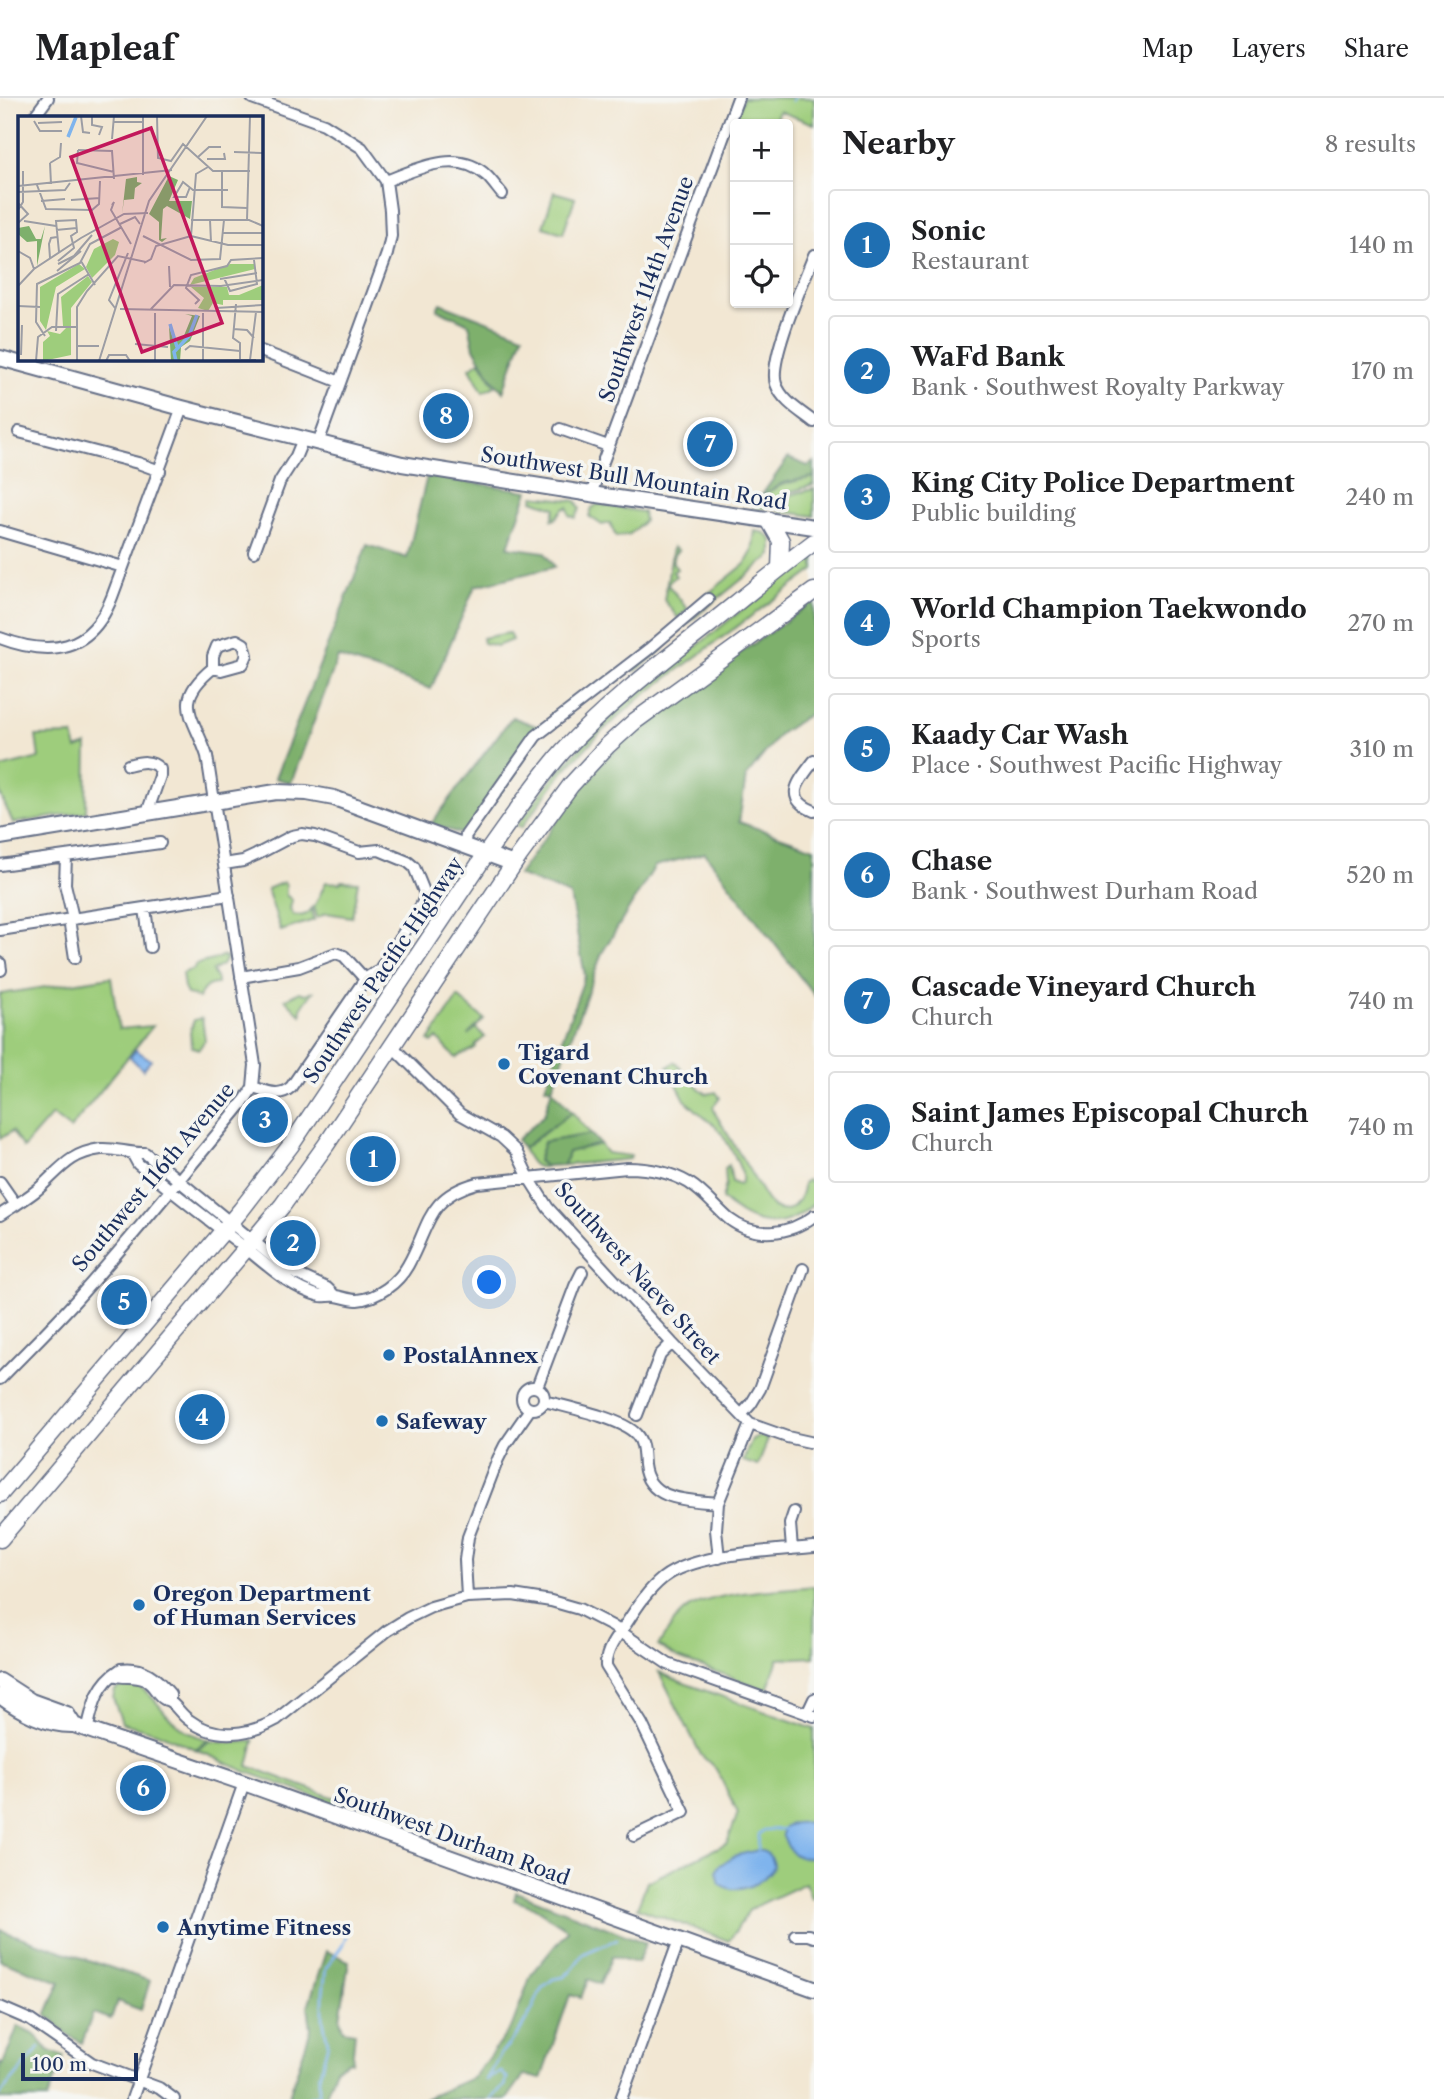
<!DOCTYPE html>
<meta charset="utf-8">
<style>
:root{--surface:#fff;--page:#f2f2f2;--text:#202124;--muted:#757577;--line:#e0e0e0;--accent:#1f6fb2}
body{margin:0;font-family:"Libre Caslon Text",serif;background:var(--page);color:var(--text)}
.controls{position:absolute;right:21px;top:21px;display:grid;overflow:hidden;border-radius:7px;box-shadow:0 2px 5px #0004}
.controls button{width:63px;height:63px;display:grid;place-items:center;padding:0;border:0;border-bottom:2px solid var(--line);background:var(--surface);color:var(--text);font:35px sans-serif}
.scale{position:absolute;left:21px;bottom:18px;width:117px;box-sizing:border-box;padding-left:7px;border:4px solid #1b2f5e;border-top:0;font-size:19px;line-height:24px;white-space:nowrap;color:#1b2f5e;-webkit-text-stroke:5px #f6f6f2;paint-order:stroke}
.you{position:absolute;left:490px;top:1185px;width:24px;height:24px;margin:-18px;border:5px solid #fff;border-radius:50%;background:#1a73e8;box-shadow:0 0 0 10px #1a73e833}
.badge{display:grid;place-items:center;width:46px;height:46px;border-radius:50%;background:var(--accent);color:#fff;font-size:23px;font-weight:700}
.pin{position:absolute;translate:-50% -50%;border:4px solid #fff;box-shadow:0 2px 7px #0006}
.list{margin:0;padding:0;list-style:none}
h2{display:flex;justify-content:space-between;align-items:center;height:91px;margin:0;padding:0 28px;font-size:30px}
h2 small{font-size:23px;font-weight:400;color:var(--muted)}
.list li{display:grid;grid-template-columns:46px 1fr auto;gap:21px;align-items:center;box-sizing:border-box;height:112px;margin:0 14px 14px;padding:0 14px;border:2px solid var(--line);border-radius:7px}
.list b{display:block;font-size:26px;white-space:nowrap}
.list p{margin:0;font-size:23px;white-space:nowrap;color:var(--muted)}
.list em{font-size:23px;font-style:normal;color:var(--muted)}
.icon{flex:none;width:38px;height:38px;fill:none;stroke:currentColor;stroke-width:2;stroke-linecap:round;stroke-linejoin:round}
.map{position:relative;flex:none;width:814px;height:2001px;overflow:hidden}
header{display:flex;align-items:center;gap:42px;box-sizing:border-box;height:98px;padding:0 35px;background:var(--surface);border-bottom:2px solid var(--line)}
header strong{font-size:33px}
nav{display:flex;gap:38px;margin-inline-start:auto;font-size:24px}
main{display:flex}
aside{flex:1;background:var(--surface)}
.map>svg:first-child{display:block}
.green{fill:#9ecd7c;stroke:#5c7e6d;stroke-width:2}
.forest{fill:#7eb06c;stroke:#4c7065;stroke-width:2}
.water{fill:#7fb4ed;stroke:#4d72a6;stroke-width:2}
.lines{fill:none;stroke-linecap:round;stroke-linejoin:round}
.stream{stroke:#7fb4ed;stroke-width:2.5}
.minor-casing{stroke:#666f87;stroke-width:14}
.major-casing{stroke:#666f87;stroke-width:18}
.highway-casing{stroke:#666f87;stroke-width:19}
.minor{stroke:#fff;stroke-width:10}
.major{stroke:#fff;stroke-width:14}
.highway{stroke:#fff;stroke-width:16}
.poi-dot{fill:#1f6fb2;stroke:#f6f6f2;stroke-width:2.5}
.labels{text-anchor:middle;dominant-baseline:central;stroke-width:7;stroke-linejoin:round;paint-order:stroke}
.street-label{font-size:21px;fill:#1b2f5e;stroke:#f6f6f2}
.poi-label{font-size:21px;font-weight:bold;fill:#1b2f5e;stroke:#f6f6f2;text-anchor:start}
.inset-river{fill:none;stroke:#7fb4ed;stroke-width:3.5}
.inset-road{fill:none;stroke:#9c9da4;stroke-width:2}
.view{fill:#c2185b;fill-opacity:0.15;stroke:#c2185b;stroke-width:3.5}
.inset-edge{fill:none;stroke:#1b2f5e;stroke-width:3.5}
</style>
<header>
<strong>Mapleaf</strong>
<nav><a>Map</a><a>Layers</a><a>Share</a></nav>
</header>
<main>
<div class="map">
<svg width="814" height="2001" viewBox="0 0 814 2001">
<rect width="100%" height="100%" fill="#f6f6f2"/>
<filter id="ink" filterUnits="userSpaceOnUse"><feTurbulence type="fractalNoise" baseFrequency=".0143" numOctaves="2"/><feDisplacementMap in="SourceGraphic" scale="14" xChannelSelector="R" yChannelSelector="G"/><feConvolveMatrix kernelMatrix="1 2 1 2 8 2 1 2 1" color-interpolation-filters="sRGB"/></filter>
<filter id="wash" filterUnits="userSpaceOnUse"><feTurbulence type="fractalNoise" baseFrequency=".00686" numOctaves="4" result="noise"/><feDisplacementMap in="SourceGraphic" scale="28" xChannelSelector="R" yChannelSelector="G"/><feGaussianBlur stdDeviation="1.57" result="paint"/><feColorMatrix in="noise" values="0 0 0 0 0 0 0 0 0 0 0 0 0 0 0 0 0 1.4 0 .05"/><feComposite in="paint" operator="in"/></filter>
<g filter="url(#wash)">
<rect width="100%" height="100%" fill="#f2e7d3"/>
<!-- green -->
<path class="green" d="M743,0h71v26l-35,-13 -5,12 -39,1v5l-3,-1z
M554,94l21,6 -12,35 -20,-6z
M480,263l15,25 -12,6 -13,-24z
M814,379v8l-28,8 -21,16 -12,-2c18,-23 35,-24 61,-30z
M814,391v27l-36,-5c4,-17 21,-19 36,-22z
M534,398l42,5 4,8 -5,9 -6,-3 -1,-8 -5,2 -9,11h-2l3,-12 -22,-8z
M598,406l45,8 1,9 -14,13 -14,3 -6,-14 -8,2 -13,-9 3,-8z
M755,433l10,2 7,7v15l-104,84 -4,5 -1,5 -27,22 -6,-6 80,-61 2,-7 -3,-4 36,-29 7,-12z
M673,449l5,3 -5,6 1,3 -2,2 5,8 -4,3 3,4 -9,8 21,25 -10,9 -14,-18z
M814,454v18l-174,128 -40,35 -36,38 -43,57 -4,-3 39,-51 39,-43 31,-28z
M509,535l3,7 -15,6 -14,-3 -1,-5z
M73,637l4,14 10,-4 -1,67 -73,11 -13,-29v-26l39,-10 -3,-22z
M341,783l17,1 -6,35 -26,-4 -9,5 -3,-11 12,-25 14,1z
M284,784l2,3v10l6,5 -2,9 3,6c8,2 15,0 19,-7l2,12 -33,11 -14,-42z
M221,858l6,1 -5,8 -10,6 5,9v4c-10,0 -15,5 -18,14l-12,-4 -3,-6 -2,-15 12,-4 1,-4c9,-4 18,-3 26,-9z
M111,879l8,52 34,-3 -83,103 -18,-14 -29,33 -11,-17 -12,8v-145z
M300,894l5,2 8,-2 -12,16 1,4 -1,3 -16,-16z
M458,899l26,22 -16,16 8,-7 9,9 -10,8 1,2c-6,6 -13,5 -20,11l-19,-20 -5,5 -3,-2z
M202,920l3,22 -6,9 -7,-2 -2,-14 4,-13z
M675,964l25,27 7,5 9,-2 4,6 -7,9 3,8c13,21 26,43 39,65 5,8 11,21 18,27 17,12 31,-10 30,-24l4,-3 7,4v19c-30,31 -63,24 -92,-4l4,-15 -1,-16 4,-3 3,17 7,3 3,-4v-8l-8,-19 -12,-20 -7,-9 -8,-5 -22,-20 -17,-33z
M572,1014l19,22 -47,8 -6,19 7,6c-13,2 -16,-8 -22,-18z
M600,1046l7,9 24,3 -1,3 -66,6 4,-13z
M759,1338l9,3 -10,27 -15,-5 9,-22z
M814,1488v71l-36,2 -11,31 -89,-32 -20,-12c8,-11 14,-23 23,-32 24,-23 99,-24 133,-28z
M659,1574l22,10 133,47v170l-3,-1 -6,-15 -55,26 -21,32 -92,-33 10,-26 80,-39 11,-30 -22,-44 -15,-14z
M131,1586c18,5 26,20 38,33 11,11 24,19 39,23l-13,9 -39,-17 -34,-9 -9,-25 2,-8 8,-5z
M210,1643l20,2 24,-2 -6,25 150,55 -2,5 -149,-54 -50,-22z"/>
<!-- forest -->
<path class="forest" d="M440,205l83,32 -20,57 -13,-16 -16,-28 -5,-24 -32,-15z
M788,360l20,8 6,-4v15l-31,6 -22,13z
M427,378l101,15 -20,56 36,5 11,15 -80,19 -44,103 -93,-32 -47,126 -16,-5 92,-233 40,13z
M814,503v110l-33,22 -35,44 -7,45 75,26v147l-109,-142 -50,13 -53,87 -50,136 20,23 -49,36 -6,-8 27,-25 8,-26 -7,-2 40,-111 -15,-81 -52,-20 57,-79 21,-25 -1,-2c65,-66 145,-114 219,-168z
M512,619l27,10 -75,108 -33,-11z
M591,1036l9,10 -32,8 -4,13 -19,1 -7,-5 6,-19z
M516,1794l130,51 -9,20 -25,-7 -12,28 -12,-5 -7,19 -11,-3 -29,84 -17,-4 -17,24h-83l50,-22 38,-51 19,-51 37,-45 -35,-23 -19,-7z
M0,1832l150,51 -9,29 -24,-9 -6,18 -18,-6 -11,30 -17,-10 -11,-13 -8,-4 14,-34 -60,-22z
M326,1853l23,10 -9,58 3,11 12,2 -3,30 -3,-1 -13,7 -11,30 2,1h-39l23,-70 -3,-23z
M18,1928l17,8 14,17 15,5 -17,43h-47v-37l3,2z"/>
<!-- water -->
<path class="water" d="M136,952l15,10 -8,10 -13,-13z
M814,1724v34c-19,6 -26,-6 -32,-22l3,-8 10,-3z
M758,1752c9,2 15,6 16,16 -10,17 -36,31 -54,18l-3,-13 2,-5 15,-10z"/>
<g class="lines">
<!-- stream -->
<path class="stream" d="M792,3l2,-3
M758,1752l1,-16 5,-4 20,-1
M0,1997l40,-48
M306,2001l2,-2 11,-2v-18l9,-34 -5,-23v-27l3,-25 16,-22 4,-10
M491,2001l13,-13 3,-8 -6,-6 -15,8 16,-28 16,-18 14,-24 10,-22 11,-9 11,-2 9,-9 10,-14 34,-15"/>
</g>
</g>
<g filter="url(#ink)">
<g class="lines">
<defs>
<path id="minor" d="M252,0l72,26 38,24 24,33 4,29 1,26 -4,18 -69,189
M34,19l14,-19
M386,83c31,-12 72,-33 101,-5 5,5 10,12 15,18
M814,157c-10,26 -46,105 -38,129 6,17 24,27 38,38
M261,253l79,31
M560,331l48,17
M19,334l119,31 22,8
M591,396l147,-396
M0,433l123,36
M254,454l26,-71 16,-25 7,-17
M0,540c50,19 91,14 112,-41l70,-189
M814,663c-15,20 -32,37 0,50
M128,667c12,-3 23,-6 32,4v7l-13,37
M464,748l2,-11 70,-99 113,-87 59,-50
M66,759l-1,27 8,34
M224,766l19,-3 13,-6 36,-19 10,-2 13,2 44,16 20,-2 29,12 6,5 9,22 2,6 -3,9 -42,65 -15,10 -74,108c-12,11 -25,4 -38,0
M0,767l160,-22
M145,810l5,39
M69,821l6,39
M0,832l229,-35
M0,865l1,7
M241,879l58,-10 37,-14 8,3 21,23
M392,948l68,68 41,23 15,14 13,27 19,30 124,135 78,81 37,13 27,6
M132,1055l6,11c36,29 73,58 110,86 22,18 44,38 72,46 5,1 10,-1 16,0 7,1 13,4 21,4 21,-2 41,-17 51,-35 22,-39 18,-68 69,-82l150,-15c22,0 43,4 62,15 16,10 26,24 40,36 26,20 60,16 85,-3
M0,1084l16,23
M0,1117c12,-8 26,-16 37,-25 23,-20 32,-37 64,-41 15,-1 29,5 44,4l145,118 37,17 8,8
M0,1281c26,-27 53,-53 78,-81 58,-65 112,-131 167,-198l8,-13 2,-22 -48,-309c-13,-40 -36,-54 6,-88l8,2 22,-6 4,-9 -3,-11 -7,-4 -20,6 -4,10v12
M522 1300a11 11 0 1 1 22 0a11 11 0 1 1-22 0Z
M537,1289l38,-101 7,-14
M544,1303c23,6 77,17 92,33 8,9 7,19 8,31 4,37 46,35 74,38
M742,1316l9,-10 9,-15 43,-120
M637,1317l23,-60 12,-12
M792,1451l-2,-25 4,-12
M719,1460l-3,-28 2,-27 32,-79
M467,1499l-2,-37 3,-23 30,-78 7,-14 25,-36
M114,1577c10,4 20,0 31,5 9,5 12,15 19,19 2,1 4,1 5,2 7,4 12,14 20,19 26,20 60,15 87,0l111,-89 21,-13 23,-11 36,-10 46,-2 38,6 28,8 33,17 56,38 146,52
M807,1616l7,-15
M87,1633c6,-27 10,-47 34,-62 23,-3 35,8 49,25v7
M634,1738l50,-24 -42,-88 -36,-58c-1,-15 11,-30 20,-42 11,-17 21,-33 37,-46 32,-25 110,-27 151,-31
M795,1837h13l6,2
M0,1909l30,13 62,43 67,25 15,11
M132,2001l112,-316
M621,2001l58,-159"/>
<path id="major" d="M0,260l182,50 220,56 189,30 223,33
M0,739l276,-45 31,1 27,5 180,66
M0,1583l31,20 36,13 7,11
M0,1598c20,15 48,30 74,29l170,58 570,206"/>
<path id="highway" d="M769,422l12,21 -1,27
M0,1396l241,-284 50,-65 195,-291c25,-35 49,-71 77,-103 44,-47 95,-86 146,-126 35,-28 69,-56 105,-83
M0,1441l282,-333 44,-61 193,-289 52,-71 36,-39 28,-25 179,-130"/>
</defs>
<!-- minor casing -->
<use href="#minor" class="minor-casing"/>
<!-- major casing -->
<use href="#major" class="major-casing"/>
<!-- highway casing -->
<use href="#highway" class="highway-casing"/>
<!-- minor -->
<use href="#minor" class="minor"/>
<!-- major -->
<use href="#major" class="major"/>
<!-- highway -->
<use href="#highway" class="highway"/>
</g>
</g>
<!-- markers -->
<g class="poi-dot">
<circle cx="504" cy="966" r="7"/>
<circle cx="389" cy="1257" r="7"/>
<circle cx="382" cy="1323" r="7"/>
<circle cx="139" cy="1507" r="7"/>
<circle cx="163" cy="1829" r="7"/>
</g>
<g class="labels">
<!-- street labels -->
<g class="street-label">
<text transform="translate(646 191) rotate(-70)">Southwest 114th Avenue</text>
<text transform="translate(634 380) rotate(9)">Southwest Bull Mountain Road</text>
<text transform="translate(383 872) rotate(-56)">Southwest Pacific Highway</text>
<text transform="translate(153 1079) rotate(-50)">Southwest 116th Avenue</text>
<text transform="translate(638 1175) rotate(48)">Southwest Naeve Street</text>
<text transform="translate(452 1738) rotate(20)">Southwest Durham Road</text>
</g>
<!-- poi labels -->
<g class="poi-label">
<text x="518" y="954">Tigard<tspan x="518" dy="24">Covenant Church</tspan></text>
<text x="403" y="1257">PostalAnnex</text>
<text x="396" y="1323">Safeway</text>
<text x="153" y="1495">Oregon Department<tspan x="153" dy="24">of Human Services</tspan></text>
<text x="177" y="1829">Anytime Fitness</text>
</g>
</g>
<!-- overview -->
<g transform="translate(18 18)">
<rect width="245" height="245" fill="#f2e7d3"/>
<path d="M95,123l6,3 -4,13 -23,23 -6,-11 8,-18zM61,148l6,5 -29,18 -10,43 -6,-9v-34zM212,148h24l1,5 -65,16 4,-7zM70,160l4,6 -21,26v18h-8l-2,-29zM245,169v15h-40v5l-10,-2 -5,8 -10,-3 6,-10 -13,-11h36l2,8h10zM48,212h5v27l-28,6v-19l7,-6 -3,-5 13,3z" fill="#9ecd7c"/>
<path d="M151,60l9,4 -9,21h23l-2,18 -23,-13 -4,3 -2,30 6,-1 -5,4 -3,-2v-18l-10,-8zM119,61v5l5,1 -7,5 -1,11 -10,1 -2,14 4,-35zM11,110l7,13h5l4,-13 -8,40v-25l-10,1 -9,-8v-6zM167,198l15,2 -10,25 -9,6 -1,14h-9l-2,-35 5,15 9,-3 9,-22z" fill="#7eb06c"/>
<path class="inset-river" d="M50,21l8,-20M152,208l7,23M158,245l-2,-9 15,-16 8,-21"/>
<path class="inset-road" d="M63,0l2,16 7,1M74,0v9l10,2 -3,8M139,0l1,42 13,3 12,-17 30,27h37M16,5l6,10h22M96,6h29M20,7l24,-1M94,23l2,-23M60,34l34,1 2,28M60,34l-1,13 37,9M216,36l28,1M180,41l11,-10h12M189,43h18l-1,-6M32,47l10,-6 1,-14M32,47l1,21M204,55v36l25,1M125,59v-59M19,69l9,24 46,1 7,-6 1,-23M0,70l154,-16M172,71l-4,10h-12l9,-15 10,8h35M0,76l47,-2 5,-7M53,84l29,-2M23,85l24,-2M0,87l10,11 -10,9M94,89l2,-3 -3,8 20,34M0,94l5,-8v-31M173,104h58l14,6M192,104l1,22M229,104l3,-104M6,105l32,5M102,108l15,-7 5,7M38,114l21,-2M205,117h40M125,120l48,24 29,-1 4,-39M173,120l5,-62 12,-7M173,120l37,9h35M0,135l12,7 4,11M32,142l-1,-14 2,-6 6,-1M40,145l16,-13 -3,-12 6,-4 -1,-12 -20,1 3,31M63,145l14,24M126,147l7,-4 5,-13 35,-10M40,148l16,-8 18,-21M151,150l1,21M39,155l24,-20M206,162l6,13 27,-7 -3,-24M202,163l37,-6M0,170l16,-17 47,-31 43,-24 24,-1M177,188l4,-4 -13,-12 5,-13 36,-9 4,-6 32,-2M218,188l-3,34 7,5v16M0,190l22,1M97,192l-6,-8 19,-47M198,192l47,-3M102,193l143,3M133,193l23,-24 47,1 42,-6M137,197v48M185,197v48M215,213l14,1 7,8M38,215l2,-37 31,-20M27,220l-9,-14 1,-38 43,-21 10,-19 32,-17M117,228l33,3M59,230h22M167,234l5,-4 50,5M3,239l1,-30M232,244l6,-48M18,245l2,-24 14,-10h25M59,245v-54l10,-16 31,-35 28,6M81,245l50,-160 58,-85M88,245l3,-6h17l4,6M185,245l53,-1"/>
<path class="view" d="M133,12l71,195 -80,29 -71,-195z"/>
<rect width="245" height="245" class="inset-edge"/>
</g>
</svg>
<div class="controls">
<button>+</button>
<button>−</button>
<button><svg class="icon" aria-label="locate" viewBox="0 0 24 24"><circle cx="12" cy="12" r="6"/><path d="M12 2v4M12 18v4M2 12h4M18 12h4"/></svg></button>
</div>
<div class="scale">100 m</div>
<div class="you"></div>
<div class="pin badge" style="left:373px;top:1061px">1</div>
<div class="pin badge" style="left:293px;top:1145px">2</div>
<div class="pin badge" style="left:265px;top:1022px">3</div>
<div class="pin badge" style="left:202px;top:1319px">4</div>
<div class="pin badge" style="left:124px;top:1204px">5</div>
<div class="pin badge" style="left:143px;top:1690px">6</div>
<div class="pin badge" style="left:710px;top:346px">7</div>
<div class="pin badge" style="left:446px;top:318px">8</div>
</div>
<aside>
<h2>Nearby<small>8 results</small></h2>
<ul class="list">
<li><span class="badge">1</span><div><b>Sonic</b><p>Restaurant</p></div><em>140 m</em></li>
<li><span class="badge">2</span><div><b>WaFd Bank</b><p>Bank · Southwest Royalty Parkway</p></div><em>170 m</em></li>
<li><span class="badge">3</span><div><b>King City Police Department</b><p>Public building</p></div><em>240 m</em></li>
<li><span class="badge">4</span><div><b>World Champion Taekwondo</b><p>Sports</p></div><em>270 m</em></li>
<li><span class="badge">5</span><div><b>Kaady Car Wash</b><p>Place · Southwest Pacific Highway</p></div><em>310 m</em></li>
<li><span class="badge">6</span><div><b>Chase</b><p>Bank · Southwest Durham Road</p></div><em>520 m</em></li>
<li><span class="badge">7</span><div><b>Cascade Vineyard Church</b><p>Church</p></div><em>740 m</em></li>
<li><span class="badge">8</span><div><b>Saint James Episcopal Church</b><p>Church</p></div><em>740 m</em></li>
</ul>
</aside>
</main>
